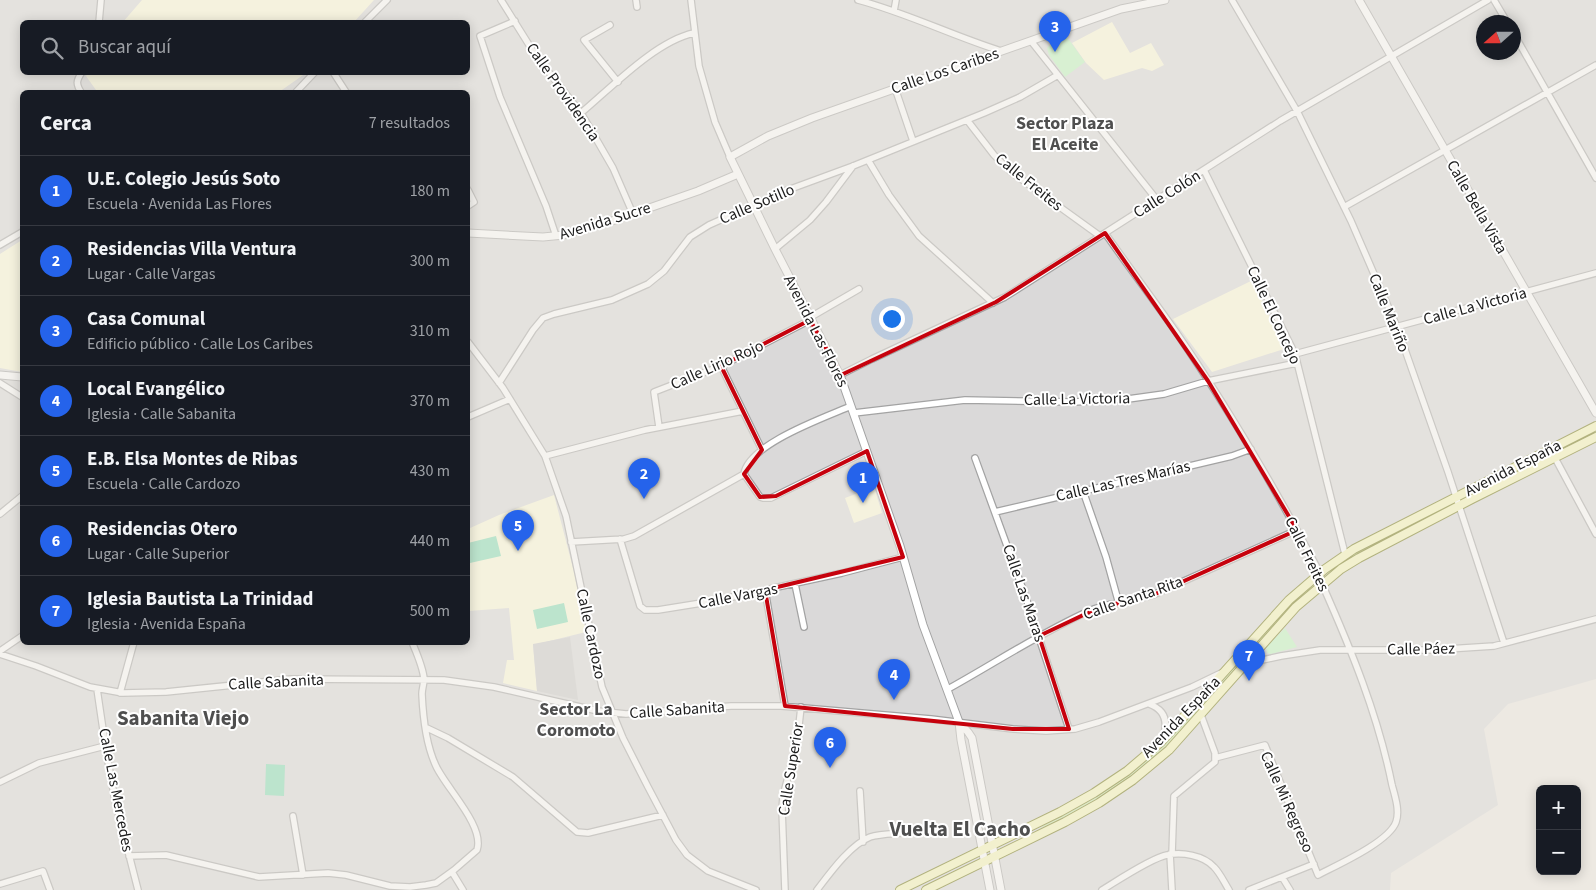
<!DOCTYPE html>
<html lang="es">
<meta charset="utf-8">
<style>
:root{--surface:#171b24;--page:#20242c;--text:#f1f3f6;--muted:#9ea1a6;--line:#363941;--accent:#2563eb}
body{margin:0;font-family:"Source Sans 3",sans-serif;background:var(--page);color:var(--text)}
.controls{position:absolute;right:15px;bottom:15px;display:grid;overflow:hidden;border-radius:8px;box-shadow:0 2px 12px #0003}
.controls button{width:45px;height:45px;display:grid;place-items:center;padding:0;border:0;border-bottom:1px solid var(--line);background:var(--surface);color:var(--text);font:25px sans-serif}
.compass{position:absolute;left:1476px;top:15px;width:45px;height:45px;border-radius:50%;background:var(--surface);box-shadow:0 2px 12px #0003;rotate:249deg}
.you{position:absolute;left:891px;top:318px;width:18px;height:18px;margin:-12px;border:4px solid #fff;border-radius:50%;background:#1a73e8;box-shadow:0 0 0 8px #1a73e833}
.badge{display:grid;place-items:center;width:32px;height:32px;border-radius:50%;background:var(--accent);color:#fff;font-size:16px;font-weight:700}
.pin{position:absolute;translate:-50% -41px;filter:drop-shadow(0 1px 2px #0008)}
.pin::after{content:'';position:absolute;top:26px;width:18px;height:15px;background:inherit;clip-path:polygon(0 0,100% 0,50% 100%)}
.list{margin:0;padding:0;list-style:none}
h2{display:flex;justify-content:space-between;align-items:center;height:65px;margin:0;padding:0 20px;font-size:21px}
h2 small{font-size:16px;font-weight:400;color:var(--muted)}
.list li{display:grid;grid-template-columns:32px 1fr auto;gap:15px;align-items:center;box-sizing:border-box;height:70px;padding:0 20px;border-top:1px solid var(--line)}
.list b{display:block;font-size:19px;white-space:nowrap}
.list p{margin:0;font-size:16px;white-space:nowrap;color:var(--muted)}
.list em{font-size:16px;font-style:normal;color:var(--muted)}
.icon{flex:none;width:28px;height:28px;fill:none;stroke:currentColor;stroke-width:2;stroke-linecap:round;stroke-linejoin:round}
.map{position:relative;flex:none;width:1596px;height:890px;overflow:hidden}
.search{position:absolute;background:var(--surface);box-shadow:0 2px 12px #0003;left:20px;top:20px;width:450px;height:55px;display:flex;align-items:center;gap:12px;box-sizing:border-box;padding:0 18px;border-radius:8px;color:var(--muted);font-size:19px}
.panel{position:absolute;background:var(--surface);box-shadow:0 2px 12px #0003;left:20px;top:90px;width:450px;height:555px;border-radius:8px}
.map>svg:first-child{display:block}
.residential{fill:#dad9d9;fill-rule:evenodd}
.education{fill:#fffdd9}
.religious{fill:#cacaca}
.grass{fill:#cbe8a7}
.park{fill:#bef8bf}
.pitch{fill:#80ddb3}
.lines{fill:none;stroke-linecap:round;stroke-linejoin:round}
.minor-casing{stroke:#a3a3a3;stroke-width:8}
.tertiary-casing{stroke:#a3a3a3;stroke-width:9}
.secondary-casing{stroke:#6b7006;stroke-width:10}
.minor{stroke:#fff;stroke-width:5.5}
.tertiary{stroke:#fff;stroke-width:7}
.secondary{stroke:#f8f8b5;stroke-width:8}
.marked{fill:none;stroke:#c6020d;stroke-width:4;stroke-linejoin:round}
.labels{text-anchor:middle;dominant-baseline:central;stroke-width:4;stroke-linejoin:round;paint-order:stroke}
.street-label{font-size:16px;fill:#1c1c1c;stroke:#fff}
.neighbourhood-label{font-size:18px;font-weight:bold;fill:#4f4f4f;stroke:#fff}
.district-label{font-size:21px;font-weight:bold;fill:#4f4f4f;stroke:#fff}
</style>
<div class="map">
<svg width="1596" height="890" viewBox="0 0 1596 890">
<rect width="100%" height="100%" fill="#ede9e2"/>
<!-- residential -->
<path class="residential" d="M0,0h1596v679l-88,25 -24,25 14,76 -107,68 -1,17h-1390zM22,22h446v50h-446zM1484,22h30v30h-30zM22,92h446v550h-446z"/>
<!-- education -->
<path class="education" d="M142,0h232l-20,22h-231z
M1112,22l18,31 21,-10 13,22 -12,6 -10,-3 -38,12 -18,-17 -14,-20z
M89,72l217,1 -27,19h-184l1,-2 -10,-14z
M22,240v132l-22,-4v-114z
M1253,280l31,69 -72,23 -39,-53z
M874,487l8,26 -28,10 -9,-25z
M554,495l20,77 12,60 -53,13 4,46 -34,-8 4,-23h7l-5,-52 -41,3v-82l31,-14z"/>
<!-- religious -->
<path class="religious" d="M570,637l8,63 -41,-9 -4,-47z"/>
<!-- grass -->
<path class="grass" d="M1596,431v2l-132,66 -1,-2 6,-3z
M1449,504l1,2 -111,60 -10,8 -2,-1 29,-21z
M1312,584l1,3c-38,35 -70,74 -104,112 -14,16 -27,34 -43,49 -46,42 -104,76 -162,100 9,-6 21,-11 31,-16 5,-3 10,-8 15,-11 45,-25 88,-49 123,-86l107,-121z"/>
<!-- park -->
<path class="park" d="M1067,37l18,25 -20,15 -16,-22 -2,-7 7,-7z
M1285,628l12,19 -26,7 -4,-1 -1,-6z"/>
<!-- pitch -->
<path class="pitch" d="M496,536l5,20 -31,7 -2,-20z
M564,603l4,19 -31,7 -4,-19z
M266,764l19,1 -1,31 -19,-1z"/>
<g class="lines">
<defs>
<path id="minor" d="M501,0l35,56 45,57 10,17 22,38 20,46
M636,0l1,7
M691,0l8,66 16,56 15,35
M858,0c49,13 95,36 143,51
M1232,0l65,111 54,110 46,106 51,145 56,171
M1494,0l13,22
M894,11l2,-11
M515,21l-35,15 20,61 46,109 10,30
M99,22l2,-22
M365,22l22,-22
M610,25l-26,15 34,42
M1514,34l82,144
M1031,41l126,159
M333,72l13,20
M895,88l18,53
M81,92c-5,-8 -5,-11 1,-20
M296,92l19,-20
M581,113c31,-26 75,-72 113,-80
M967,120l27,35 16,16 90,65
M868,160l21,35 30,41 74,67
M1204,170l91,184 50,200
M468,190l6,12 -6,4
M1344,207l252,-142
M1105,233c23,33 48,66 71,99 53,77 100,158 144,241l2,11c29,65 56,131 70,201 3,11 8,26 4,37 -7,20 -59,43 -78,53l-53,-130 -50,13
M0,245l22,-13
M775,249l35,-29 16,-18 27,-36
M809,318l50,-29
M468,342l35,46 42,68 21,60 36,171 21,51 25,49 28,53 11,15 21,16 48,19
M1295,354l301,-81
M721,366l41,84
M840,375l32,-16 133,-62 275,-176 208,-121
M0,383l22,14
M499,383l34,-53 10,-12 11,-4 58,-14 36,-16 16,-13 26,-34 19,-12 76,-34 68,-25 131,-53 36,-16 38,-22
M854,413l111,-13 109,2 54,-3 36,-5 44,-13 89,-18
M468,417l42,-18
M659,427l-5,-35 67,-26 89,-46
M545,456l100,-26 98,-19
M975,458l51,140 43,131
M1555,458l41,76
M744,474l16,23 3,1h8l96,-47
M1083,491l23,66 13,47
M995,512l237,-56 19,-7
M0,514l22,-18
M620,539l20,67 5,4h13l56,-9 128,-28 61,-16
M571,542l53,-3 10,-3 110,-62c4,-30 82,-57 107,-68
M795,584l9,43
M765,590l20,116
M0,651l22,-15
M0,654l36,12 54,21 33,6 43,-1 125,-13 153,1 50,7 104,24 28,3 105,-8h50l150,13 82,10 33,2 29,-2 24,-7 93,-35 29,-14
M1244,664l37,-8 39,-6h112l62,-4 102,-27
M97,689l9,61 9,50 23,90
M948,689c47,-26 92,-56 141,-78 20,-9 43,-9 64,-16l144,-65
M120,693l14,-51
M1149,704c17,6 19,19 14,34
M427,728l21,10 65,39 64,55 11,1 75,-18
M0,782l39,-19 66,-17
M860,791l3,51
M293,816l10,59
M1170,854l2,36
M1172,854l2,-58 41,-34v-9l-14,-38
M129,856l37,-1 93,22 69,-4 18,2 44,11 20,1 16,-2 10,-2 18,-13 23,-20c8,-24 -31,-62 -41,-84 -10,-21 -13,-49 -14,-72 0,-5 2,-10 2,-15 -1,-12 -7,-25 -12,-37
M452,872l11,18
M1282,877l8,13
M0,884l43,-13 7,19
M785,890l-3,-81 1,-13 14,-53 4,-36
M817,890c13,-17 33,-45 53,-53 12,-4 28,-3 40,-5
M1102,890c15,-9 49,-32 65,-35 15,-3 36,0 47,12 6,6 10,15 15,23
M1249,890l65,-26"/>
<path id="tertiary" d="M1359,0l237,413
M468,233l75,4 21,-2 45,-13 89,-31 40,-17
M0,375l22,2
M959,722l9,10 4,6 29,152
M990,890l-29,-150 -2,-18 -36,-97 -23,-79 -60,-171 -65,-126 -45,-92 38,-21 44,-18 309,-109 44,-9"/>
<path id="secondary" d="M900,890l160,-78 34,-19 33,-22 34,-29 128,-142 36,-31 29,-20 242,-123
M926,890l139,-68 34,-19 34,-23 36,-30 127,-143 45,-38 18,-11 113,-59 124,-62"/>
</defs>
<!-- minor casing -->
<use href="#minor" class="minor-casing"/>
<!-- tertiary casing -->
<use href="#tertiary" class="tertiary-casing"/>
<!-- secondary casing -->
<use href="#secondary" class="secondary-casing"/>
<!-- minor -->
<use href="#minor" class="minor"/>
<!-- tertiary -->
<use href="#tertiary" class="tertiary"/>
<!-- secondary -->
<use href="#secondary" class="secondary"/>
</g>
<!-- marked area -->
<path d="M0 0H1596V890H0ZM1105,233l103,148 89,149 -144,65 -55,13 -59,28 30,93h-56l-228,-23 -20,-116 138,-33 -36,-106 -91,45 -16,1 -16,-23 18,-24 -41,-84 89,-46 31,55 155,-73z" fill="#ede9e2" fill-opacity=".55" fill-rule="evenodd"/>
<path class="marked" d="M1105,233l103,148 89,149 -144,65 -55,13 -59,28 30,93h-56l-228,-23 -20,-116 138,-33 -36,-106 -91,45 -16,1 -16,-23 18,-24 -41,-84 89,-46 31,55 155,-73z"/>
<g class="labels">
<!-- street labels -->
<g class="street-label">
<text transform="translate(945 71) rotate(-19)">Calle Los Caribes</text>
<text transform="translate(563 92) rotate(55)">Calle Providencia</text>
<text transform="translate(1029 182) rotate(39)">Calle Freites</text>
<text transform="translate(1167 194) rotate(-32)">Calle Colón</text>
<text transform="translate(757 204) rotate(-23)">Calle Sotillo</text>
<text transform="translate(1477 207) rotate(60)">Calle Bella Vista</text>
<text transform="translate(605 221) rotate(-17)">Avenida Sucre</text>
<text transform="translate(1475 306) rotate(-15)">Calle La Victoria</text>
<text transform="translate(1389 313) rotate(68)">Calle Mariño</text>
<text transform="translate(1274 315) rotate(65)">Calle El Concejo</text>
<text transform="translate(816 331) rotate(63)">Avenida Las Flores</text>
<text transform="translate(717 365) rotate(-24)">Calle Lirio Rojo</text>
<text transform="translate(1077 399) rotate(-1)">Calle La Victoria</text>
<text transform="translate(1513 468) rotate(-27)">Avenida España</text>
<text transform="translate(1123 481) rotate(-13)">Calle Las Tres Marías</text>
<text transform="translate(1307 554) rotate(64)">Calle Freites</text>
<text transform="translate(1024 593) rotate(71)">Calle Las Maras</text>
<text transform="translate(738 596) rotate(-11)">Calle Vargas</text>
<text transform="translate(1133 598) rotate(-19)">Calle Santa Rita</text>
<text transform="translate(591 634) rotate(78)">Calle Cardozo</text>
<text transform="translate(1421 649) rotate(-1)">Calle Páez</text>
<text transform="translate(276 682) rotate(-3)">Calle Sabanita</text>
<text transform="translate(677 710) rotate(-4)">Calle Sabanita</text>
<text transform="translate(1181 717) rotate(-46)">Avenida España</text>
<text transform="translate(791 769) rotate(-81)">Calle Superior</text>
<text transform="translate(116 790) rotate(79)">Calle Las Mercedes</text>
<text transform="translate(1287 802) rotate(66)">Calle Mi Regreso</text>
</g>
<!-- neighbourhood labels -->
<g class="neighbourhood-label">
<text x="1065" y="123">Sector Plaza<tspan x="1065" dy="21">El Aceite</tspan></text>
<text x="576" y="709">Sector La<tspan x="576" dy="21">Coromoto</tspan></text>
</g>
<!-- district labels -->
<g class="district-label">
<text x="183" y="718">Sabanita Viejo</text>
<text x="960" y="829">Vuelta El Cacho</text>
</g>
</g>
</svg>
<div class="controls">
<button>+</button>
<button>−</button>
</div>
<svg class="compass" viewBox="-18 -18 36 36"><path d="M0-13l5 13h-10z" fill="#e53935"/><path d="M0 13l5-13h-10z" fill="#9ea1a6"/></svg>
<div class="you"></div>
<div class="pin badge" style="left:863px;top:503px">1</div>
<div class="pin badge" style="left:644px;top:499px">2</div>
<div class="pin badge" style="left:1055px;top:52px">3</div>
<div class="pin badge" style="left:894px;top:700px">4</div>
<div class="pin badge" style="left:518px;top:551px">5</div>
<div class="pin badge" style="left:830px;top:768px">6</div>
<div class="pin badge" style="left:1249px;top:681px">7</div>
<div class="search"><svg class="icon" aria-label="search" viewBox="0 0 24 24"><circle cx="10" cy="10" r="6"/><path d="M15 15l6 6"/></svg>Buscar aquí</div>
<section class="panel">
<h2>Cerca<small>7 resultados</small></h2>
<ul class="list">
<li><span class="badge">1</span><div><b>U.E. Colegio Jesús Soto</b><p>Escuela · Avenida Las Flores</p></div><em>180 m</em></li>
<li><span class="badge">2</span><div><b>Residencias Villa Ventura</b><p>Lugar · Calle Vargas</p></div><em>300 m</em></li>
<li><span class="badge">3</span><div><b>Casa Comunal</b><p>Edificio público · Calle Los Caribes</p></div><em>310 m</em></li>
<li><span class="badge">4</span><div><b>Local Evangélico</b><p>Iglesia · Calle Sabanita</p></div><em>370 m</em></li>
<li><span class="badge">5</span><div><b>E.B. Elsa Montes de Ribas</b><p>Escuela · Calle Cardozo</p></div><em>430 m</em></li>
<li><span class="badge">6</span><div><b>Residencias Otero</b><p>Lugar · Calle Superior</p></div><em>440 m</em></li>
<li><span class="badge">7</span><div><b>Iglesia Bautista La Trinidad</b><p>Iglesia · Avenida España</p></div><em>500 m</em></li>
</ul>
</section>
</div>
